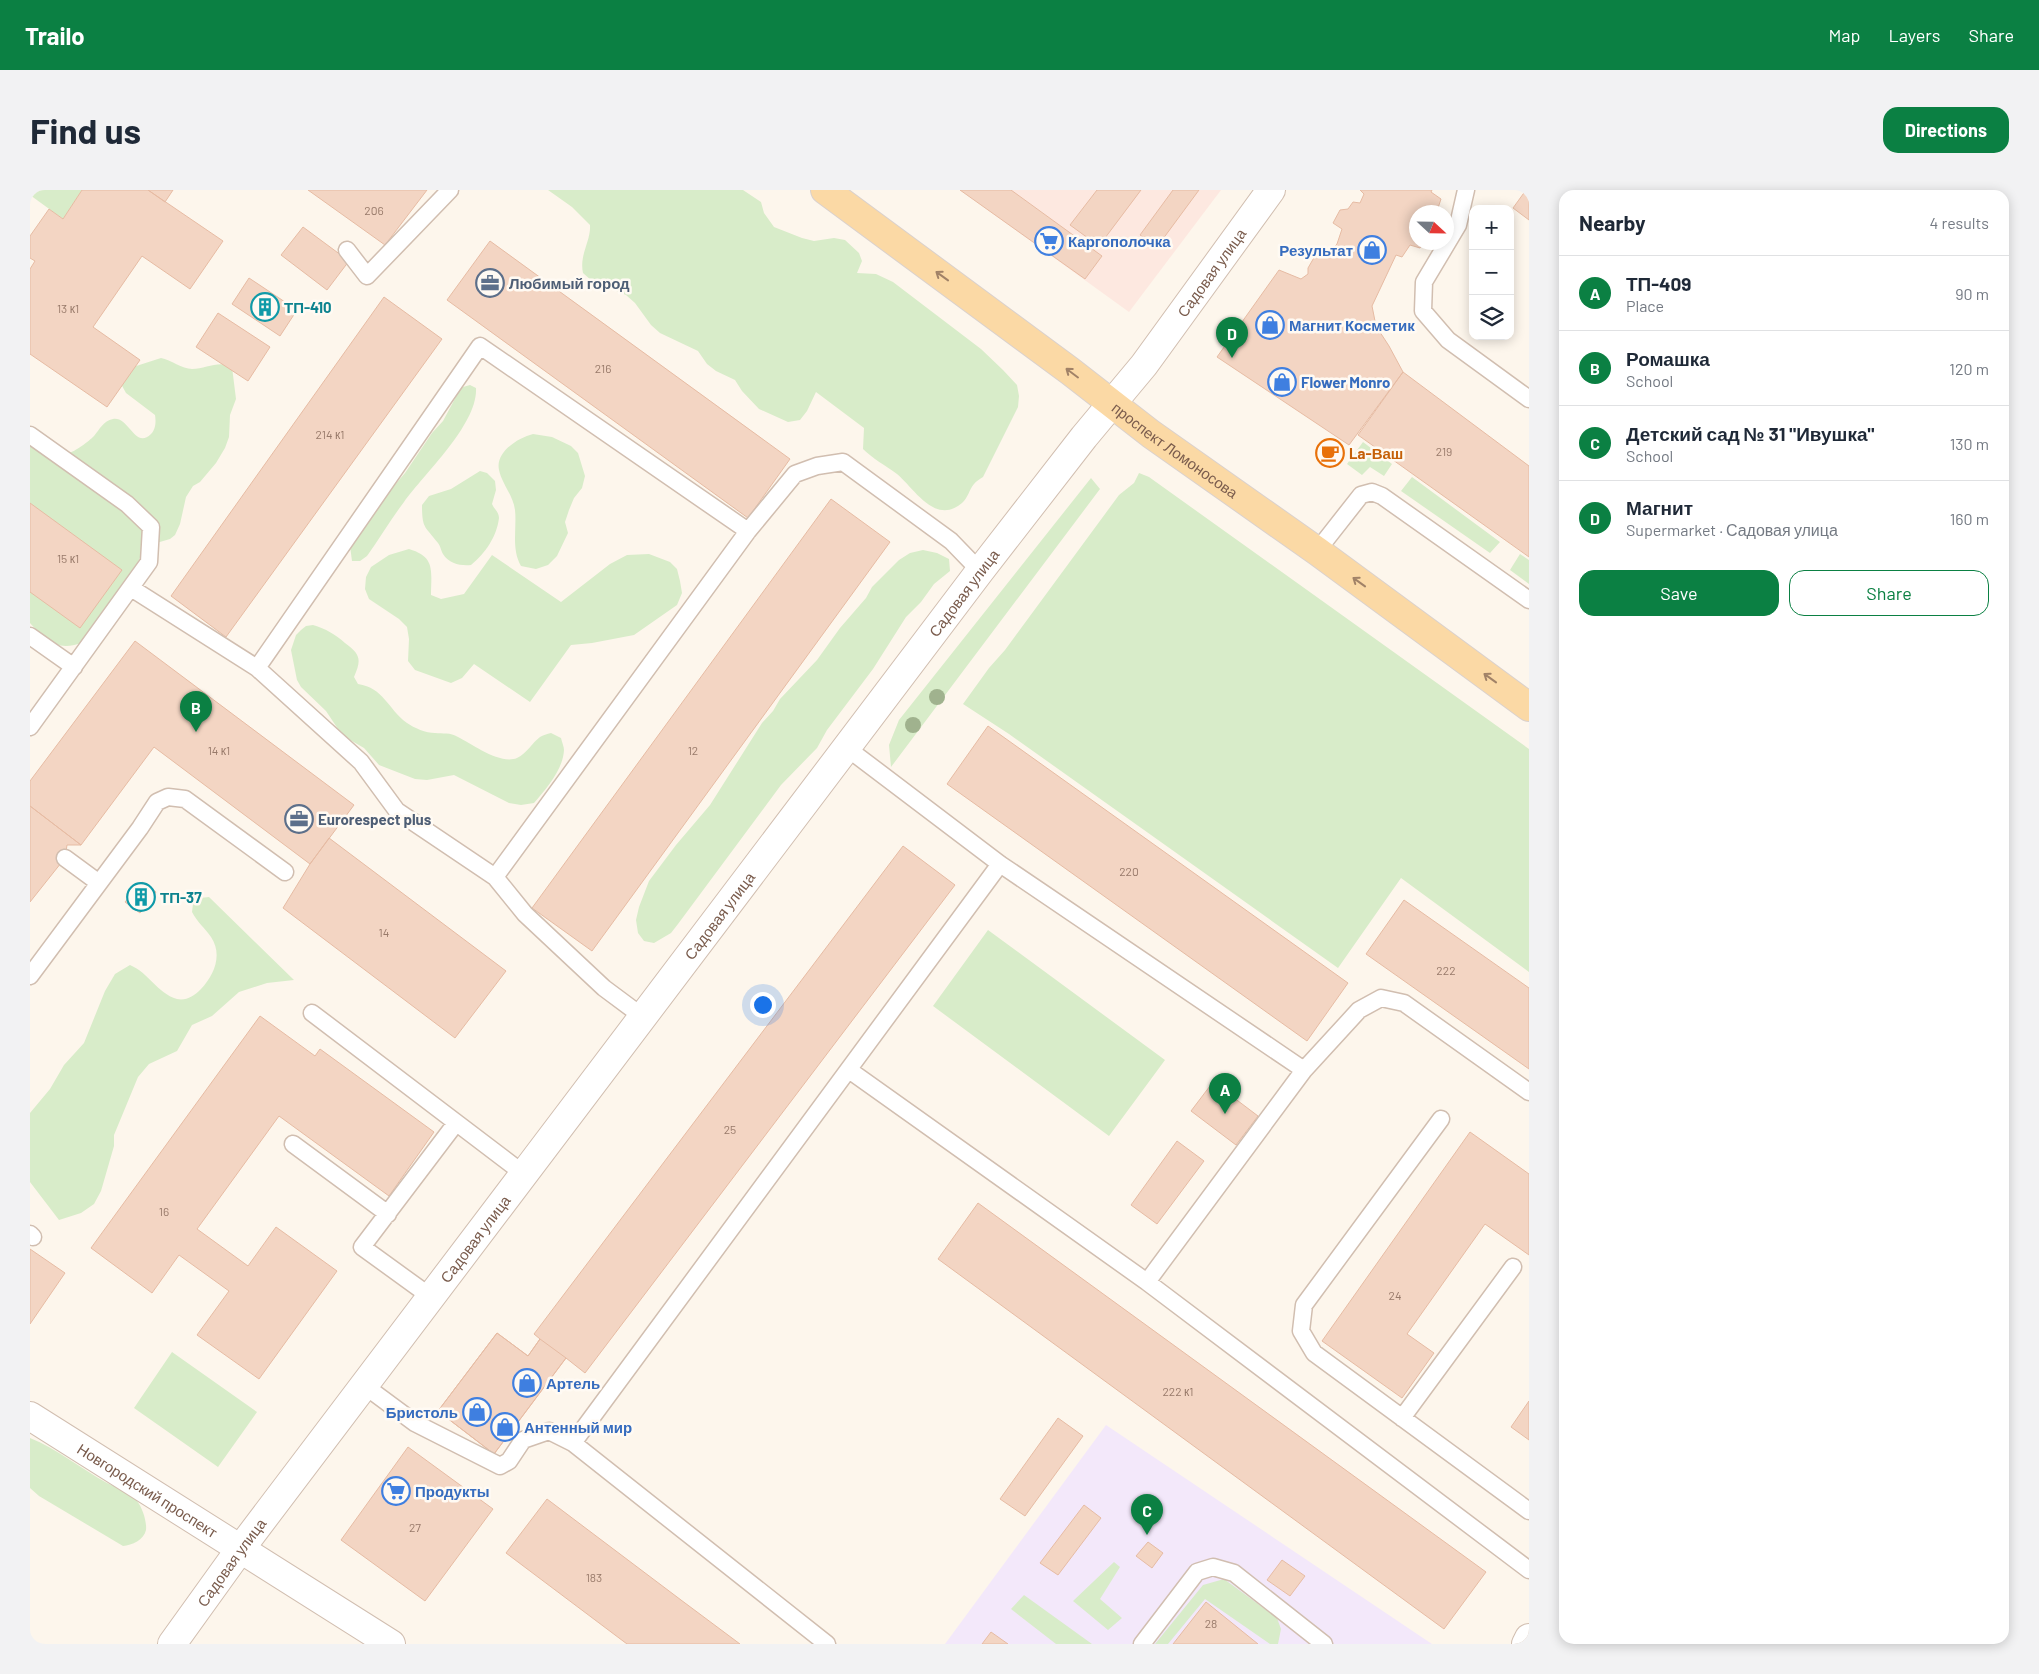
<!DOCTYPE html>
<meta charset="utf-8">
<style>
:root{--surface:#fff;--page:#f2f2f3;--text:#1f2937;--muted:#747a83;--line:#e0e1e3;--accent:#0b8043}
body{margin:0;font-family:Barlow,sans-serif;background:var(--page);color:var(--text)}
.controls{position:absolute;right:15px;top:15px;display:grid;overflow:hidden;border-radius:10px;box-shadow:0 2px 12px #0003}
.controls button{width:45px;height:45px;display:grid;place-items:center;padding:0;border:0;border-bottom:1px solid var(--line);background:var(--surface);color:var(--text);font:25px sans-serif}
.compass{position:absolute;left:1379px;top:15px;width:45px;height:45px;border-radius:50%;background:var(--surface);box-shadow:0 2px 12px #0003;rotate:112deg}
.you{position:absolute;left:732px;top:814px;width:18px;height:18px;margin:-12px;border:4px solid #fff;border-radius:50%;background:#1a73e8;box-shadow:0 0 0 8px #1a73e833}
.badge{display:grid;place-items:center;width:32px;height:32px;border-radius:50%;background:var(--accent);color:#fff;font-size:16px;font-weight:700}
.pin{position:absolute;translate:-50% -41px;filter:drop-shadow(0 1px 2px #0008)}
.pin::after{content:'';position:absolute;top:26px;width:18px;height:15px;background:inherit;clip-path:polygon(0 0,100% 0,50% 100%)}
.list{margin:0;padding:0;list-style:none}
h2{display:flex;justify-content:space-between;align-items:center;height:65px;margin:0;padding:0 20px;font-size:21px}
h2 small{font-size:16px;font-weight:400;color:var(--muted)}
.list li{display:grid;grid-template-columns:32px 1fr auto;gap:15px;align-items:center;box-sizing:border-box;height:75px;padding:0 20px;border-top:1px solid var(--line)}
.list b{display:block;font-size:19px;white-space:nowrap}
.list p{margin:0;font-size:16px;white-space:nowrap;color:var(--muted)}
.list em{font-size:16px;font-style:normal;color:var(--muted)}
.actions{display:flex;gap:10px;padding:15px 20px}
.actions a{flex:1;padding:11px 0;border:1px solid var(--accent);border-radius:15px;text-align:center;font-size:18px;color:var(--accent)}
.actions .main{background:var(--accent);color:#fff}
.icon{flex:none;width:28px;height:28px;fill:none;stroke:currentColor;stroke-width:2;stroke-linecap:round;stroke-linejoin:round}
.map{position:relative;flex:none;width:1499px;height:1454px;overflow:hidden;border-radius:15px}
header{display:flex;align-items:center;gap:30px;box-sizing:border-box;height:70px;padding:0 25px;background:var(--accent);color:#fff}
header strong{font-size:24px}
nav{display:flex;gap:28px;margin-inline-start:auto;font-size:18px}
.intro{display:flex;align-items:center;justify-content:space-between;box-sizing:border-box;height:120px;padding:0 30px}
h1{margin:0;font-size:35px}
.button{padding:12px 22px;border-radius:15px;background:var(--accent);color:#fff;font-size:18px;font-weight:700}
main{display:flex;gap:30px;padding:0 30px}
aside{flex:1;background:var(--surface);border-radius:15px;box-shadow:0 2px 12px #0003}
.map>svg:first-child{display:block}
.commercial{fill:#fde8e0}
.education{fill:#f3e8fa}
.green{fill:#d8ecc9}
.building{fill:#f3d5c3;stroke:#e6bba3}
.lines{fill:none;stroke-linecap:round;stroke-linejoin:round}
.lane-casing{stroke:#d1beb0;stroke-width:19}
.street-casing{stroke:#d1beb0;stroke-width:30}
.primary-casing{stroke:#dad1cd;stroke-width:30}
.lane{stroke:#fff;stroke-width:16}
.street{stroke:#fff;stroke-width:28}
.primary{stroke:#fbd9a5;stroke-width:28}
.tree{fill:#a0b28e}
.oneway{stroke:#a18267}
.labels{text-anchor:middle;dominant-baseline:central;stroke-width:5;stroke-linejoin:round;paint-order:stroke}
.number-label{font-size:12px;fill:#987a6a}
.shop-label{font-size:15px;font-weight:bold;fill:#366cbe;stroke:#fffaf3;text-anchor:start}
.street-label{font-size:15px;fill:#7a5c4d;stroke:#fffaf3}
.service-label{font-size:15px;font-weight:bold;fill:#4e5e75;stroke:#fffaf3;text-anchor:start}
.culture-label{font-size:15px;font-weight:bold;fill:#0d838f;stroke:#fffaf3;text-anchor:start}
.food-label{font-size:15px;font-weight:bold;fill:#c56008;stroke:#fffaf3;text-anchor:start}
</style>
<header>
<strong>Trailo</strong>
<nav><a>Map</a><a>Layers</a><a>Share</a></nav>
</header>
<div class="intro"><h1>Find us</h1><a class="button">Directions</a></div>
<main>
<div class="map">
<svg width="1499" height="1454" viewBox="0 0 1499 1454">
<rect width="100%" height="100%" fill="#fdf6ec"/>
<!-- commercial -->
<path class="commercial" d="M930,0h261l-92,122z"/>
<!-- education -->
<path class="education" d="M1076,1235l326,219h-487z"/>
<!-- green -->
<path class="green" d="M0,0h52l-19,29 -33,-24z
M518,0h195l18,12 3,11 10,14 28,11 12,3 20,-3 11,2 14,13 3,8 -5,12 19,1 17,8 88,67 22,21 14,15 2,11 -1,11 -35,70c-3,2 -7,4 -9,7 -5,6 -6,14 -12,19 -27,23 -48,-15 -65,-29 -12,-9 -24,-15 -34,-25l1,-21 -48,-36 -9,19 -7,9 -12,2 -29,-13 -17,-18 -7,-11 -19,-9 -9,-7 -9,-13 -38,-18 -9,-8 -16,-22 -9,-8 -34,-14 -9,-8c-4,-18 8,-32 7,-48l-18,-18z
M131,168c10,2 21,11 31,11 14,0 27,-9 40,-2l4,32 -6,16 -1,22 -4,11 -9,15 -16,19 -7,4 -7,11 -6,27 -5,11 -5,4 -17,5 -13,14 -8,15 -48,69c-26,10 -37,0 -54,-19v-177c7,2 31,9 38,7 7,-1 21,-12 26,-17 6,-7 9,-15 19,-17 16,-3 22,31 38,15 5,-5 5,-13 4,-19l-29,-22 -5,-9 9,-16z
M440,195l6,3c2,36 -51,85 -72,114 -13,17 -24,36 -37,54l-7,5h-8l-2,-15 31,-45 24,-28 27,-40 11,-12 15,-28 5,-6z
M503,244l19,3 19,9 7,7 7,23 -3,12 -8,10 -5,12 -4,12 3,11 -11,23 -9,9 -12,4 -15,-3c-10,-18 -4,-37 -6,-56 -2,-15 -13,-26 -16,-40 -4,-18 19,-32 34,-36z
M1333,252l29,22 -8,12 -14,-9 -8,8 -15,-11z
M450,281l7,2 8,8 1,9 -4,14c2,5 7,8 7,14 -2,18 -14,36 -28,47 -10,1 -22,-1 -28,-11 -2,-3 -2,-7 -5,-11 -13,-17 -16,-14 -16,-38l7,-9 22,-7z
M1109,283l10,4 380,272v223l-128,-94 -63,90 -329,-234 -46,-30 26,-36 16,-18 114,-155 15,-12z
M1382,287l88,65 -10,11 -89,-62z
M1061,288l9,11 -209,278 -2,-22 10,-25z
M379,359c27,8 22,22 22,46l10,4 23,-5 28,-39 69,47 49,-38 17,-9 22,-1 21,8 7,7 3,12 2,12 -5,12 -43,30 -42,8 -21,2 -41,57 -56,-38 -12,14 -11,5 -36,-13 -7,-9 1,-22 -2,-12 -8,-8 -30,-20 -4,-10 1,-12 5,-10 18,-12z
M893,360l14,3 12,6 1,12 -16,13 -13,18 -15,15 -33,52 -46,61 -10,18 -36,37 -103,139 -7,9 -17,10 -10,-2 -6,-8 -2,-13 3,-13 10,-26 27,-36 34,-40 52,-82 11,-12 7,-12 37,-39 23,-32 26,-30 6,-11 27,-27 11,-7z
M1490,364l9,6v24l-19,-14z
M283,435c13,4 22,9 32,18 15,11 17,16 9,34l4,7c26,4 29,24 49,39 7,5 19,10 28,10 8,1 15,-1 23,4 14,7 42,28 59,21 10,-5 15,-15 23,-21 3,-2 7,-3 11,-4l10,5c1,4 3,9 3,12 -1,20 -18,39 -30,53l-13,2 -12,-2 -55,-28 -27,5 -12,-1 -36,-14 -15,-17 -19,-11 -5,-5 -14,-21 -25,-24 -4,-7 -6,-30 5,-15 5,-5 5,-4z
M179,707l85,83 -27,3 -28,9 -27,24 -20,9 -15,26 -28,13 -11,13 -24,58v11l-13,45 -7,13 -13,9 -22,7 -29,-38v-69l20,-24 14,-24 20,-22 21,-52 10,-17 15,-9c19,8 27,28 47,34 9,2 17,-3 24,-10 13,-14 22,-34 10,-52 -6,-9 -14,-15 -19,-25l1,-8 7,-6z
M958,740l177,130 -56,76 -176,-130z
M142,1162l85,60 -39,55 -84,-59z
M0,1248c28,11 51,31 77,45 10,5 22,8 30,18 5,6 10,20 9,29 -2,10 -14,15 -23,16l-84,-50 -9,-8z
M1084,1372l6,5 -20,32 22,19 -14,12 -35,-29z
M1194,1389l53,39 4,11 -3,15h-8l-65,-45 -37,45h-13l48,-59z
M994,1405l68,49h-36l-45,-35z"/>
<!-- building -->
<path class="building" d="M52,0h66l75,51 -33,48 -48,-33 -49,71 47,33 -33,47 -77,-53v-85l5,-8 -5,-3v-22l19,-27 14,10z
M118,0h25l-8,12z
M278,0h119l-42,55z
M930,0h51l91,66 -17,23z
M1067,0h44l-42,56 -29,-21z
M1143,0h26l-42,57 -17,-12z
M1330,0h72l-1,2 10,7 -3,9 4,3 -26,1v30h7l-3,6 -10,-3 -8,12 -6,-2 -24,51 4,20 13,20 14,26 -54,73 -132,-88 62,-87 22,9 7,-5v-6l11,-19 10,4 8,-9 5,-15 -9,-6 7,-13 8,-1 5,-7 7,1 4,-9z
M1496,0h3v30l-16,-12z
M273,37l46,34 -22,29 -46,-35z
M460,51l300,218 -42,59 -301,-218z
M219,88l48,32 -17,26 -48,-32z
M354,107l58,42 -216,298 -55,-41z
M188,123l52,34 -22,34 -52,-34z
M1373,182l126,94v91l-171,-122z
M801,309l59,43 -298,409 -60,-43z
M0,313l92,67 -42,58 -50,-36z
M105,451l219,164 -44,59 -156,-117 -73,98 -51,-39v-25z
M958,536l360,257 -41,58 -360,-257z
M0,616l51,39h-14l-2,13 -35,44z
M299,648l177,133 -51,67 -172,-130 27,-44z
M873,656l52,39 -370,488 -19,-15 -72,96 -56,-43 59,-78 31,23 12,-17 -6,-5z
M112,692l14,10 -16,21 -15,-11z
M1374,710l125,88v81l-163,-115z
M230,826l55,40 5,-7 114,83 -45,64 -110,-80 -82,113 51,37 28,-39 61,44 -78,108 -62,-44 32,-44 -50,-36 -27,38 -61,-45z
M1183,892l45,34 -22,29 -45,-34z
M1440,942l59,42v81l-44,-31 -78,110 27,19 -32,45 -80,-57z
M1147,951l27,20 -47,63 -26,-19z
M948,1013l508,369 -42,57 -506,-370z
M0,1059l35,24 -35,51z
M467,1143l31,23 12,-17 26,19 -72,96 -56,-43z
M1499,1211v39l-18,-13z
M1028,1228l25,18 -58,80 -25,-17z
M378,1257l85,62 -68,92 -84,-61z
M517,1309l134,101 59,44h-113l-121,-91z
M1054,1315l17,13 -43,57 -18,-12z
M1118,1352l15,11 -11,15 -16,-12z
M1252,1370l23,16 -15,20 -23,-16z
M1176,1412l52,42h-85z
M961,1442l17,12h-26z"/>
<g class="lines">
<defs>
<path id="lane" d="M1436,0l-8,35 -34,57 -1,29 25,29 81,59
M317,60l20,26 83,-86
M0,245l97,69 24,23 -2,35 -119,165
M1287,361l44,-56 11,-3 10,4 147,104
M101,398l126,80 104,94 36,49 98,66 30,37 79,74 39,29
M0,446l44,31
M227,478l223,-322 268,185
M817,558l153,116 304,206 -157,212 -298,-212
M35,668l34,25
M465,687l253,-346 47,-57 22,-8 26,-4 108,79 29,30
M0,786l110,-148 17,-26 11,-5 17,2 100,73
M282,823l212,161
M1274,880l55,-60 22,-12 23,5 125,89
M1411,929l-137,186 -3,26 13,22 215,158
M263,954l95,70
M0,1044l3,3
M1117,1092l382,288
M401,1107l-69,-50 94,-124
M335,1196l50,37 85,43 9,-5 14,-21 26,-9 24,12 427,-579
M1372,1228l111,-151
M543,1253l254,201
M1112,1454l55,-72 16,-5 21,6 90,71"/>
<g id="street">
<path id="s1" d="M0,1226l361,228"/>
<path id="s2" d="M142,1454l69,-96 739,-977 104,-134 60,-72 127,-175"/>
<path d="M1496,1454l3,-6"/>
</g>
<g id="primary">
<path id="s3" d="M795,0l245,181 81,63 166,117 212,156"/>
</g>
</defs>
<!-- lane casing -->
<use href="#lane" class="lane-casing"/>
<!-- street casing -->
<use href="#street" class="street-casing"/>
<!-- primary casing -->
<use href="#primary" class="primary-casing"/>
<!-- lane -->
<use href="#lane" class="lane"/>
<!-- street -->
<use href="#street" class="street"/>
<!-- primary -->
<use href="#primary" class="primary"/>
</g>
<!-- trees -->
<g class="tree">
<circle cx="907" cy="507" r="8"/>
<circle cx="883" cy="535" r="8"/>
</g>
<!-- one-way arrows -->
<defs><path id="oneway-shaft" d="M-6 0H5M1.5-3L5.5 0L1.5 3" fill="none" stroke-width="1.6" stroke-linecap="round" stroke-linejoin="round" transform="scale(1.25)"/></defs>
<g class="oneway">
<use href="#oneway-shaft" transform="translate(912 86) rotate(-144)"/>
<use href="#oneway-shaft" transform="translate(1042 183) rotate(-143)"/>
<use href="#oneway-shaft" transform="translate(1329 392) rotate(-144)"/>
<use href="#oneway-shaft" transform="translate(1460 488) rotate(-144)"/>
</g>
<!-- icons -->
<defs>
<symbol id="supermarket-ring" viewBox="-11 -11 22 22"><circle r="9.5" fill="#fffaf3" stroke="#3f7fe0" stroke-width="1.5"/><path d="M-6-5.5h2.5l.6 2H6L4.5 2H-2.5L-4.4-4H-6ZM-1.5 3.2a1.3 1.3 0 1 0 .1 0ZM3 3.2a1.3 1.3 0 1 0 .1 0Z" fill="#3f7fe0"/></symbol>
<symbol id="shop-ring" viewBox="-11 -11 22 22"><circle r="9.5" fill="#fffaf3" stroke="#3f7fe0" stroke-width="1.5"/><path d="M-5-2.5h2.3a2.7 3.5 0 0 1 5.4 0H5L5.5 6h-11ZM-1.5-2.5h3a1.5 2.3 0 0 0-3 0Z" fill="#3f7fe0"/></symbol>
<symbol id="office-ring" viewBox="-11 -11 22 22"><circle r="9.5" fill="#fffaf3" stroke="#5c6f8a" stroke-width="1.5"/><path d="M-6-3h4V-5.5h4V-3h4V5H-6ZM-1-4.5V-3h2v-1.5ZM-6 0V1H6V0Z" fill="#5c6f8a"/></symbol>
<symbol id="building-ring" viewBox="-11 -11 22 22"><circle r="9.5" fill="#fffaf3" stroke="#0f9aa8" stroke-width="1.5"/><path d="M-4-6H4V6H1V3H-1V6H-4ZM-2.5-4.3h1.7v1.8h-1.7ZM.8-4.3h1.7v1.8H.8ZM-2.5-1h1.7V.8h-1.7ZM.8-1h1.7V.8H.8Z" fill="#0f9aa8"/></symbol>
<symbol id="cafe-ring" viewBox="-11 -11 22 22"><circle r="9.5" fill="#fffaf3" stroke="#e8710a" stroke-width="1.5"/><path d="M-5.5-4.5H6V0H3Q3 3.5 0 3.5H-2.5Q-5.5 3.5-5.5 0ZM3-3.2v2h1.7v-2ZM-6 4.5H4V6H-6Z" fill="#e8710a"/></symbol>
</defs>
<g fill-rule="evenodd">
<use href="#supermarket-ring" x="1003" y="35" width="32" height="32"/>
<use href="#shop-ring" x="1326" y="44" width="32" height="32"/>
<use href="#office-ring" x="444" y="77" width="32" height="32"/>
<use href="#building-ring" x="219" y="101" width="32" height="32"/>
<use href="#shop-ring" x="1224" y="119" width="32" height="32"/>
<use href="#shop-ring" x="1236" y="176" width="32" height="32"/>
<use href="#cafe-ring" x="1284" y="247" width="32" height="32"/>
<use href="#office-ring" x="253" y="613" width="32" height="32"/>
<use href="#building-ring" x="95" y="691" width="32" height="32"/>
<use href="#shop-ring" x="481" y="1177" width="32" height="32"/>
<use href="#shop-ring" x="431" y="1206" width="32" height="32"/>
<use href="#shop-ring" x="459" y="1221" width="32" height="32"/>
<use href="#supermarket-ring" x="350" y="1285" width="32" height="32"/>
</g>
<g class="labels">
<!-- number labels -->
<g class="number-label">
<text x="344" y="20">206</text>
<text x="38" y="118">13 к1</text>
<text x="573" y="178">216</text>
<text x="300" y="244">214 к1</text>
<text x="1414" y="261">219</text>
<text x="38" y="368">15 к1</text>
<text x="189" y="560">14 к1</text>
<text x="663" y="560">12</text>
<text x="1099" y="681">220</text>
<text x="354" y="742">14</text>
<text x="1416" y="780">222</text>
<text x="700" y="939">25</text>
<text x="134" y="1021">16</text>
<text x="1365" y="1105">24</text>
<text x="1148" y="1201">222 к1</text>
<text x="385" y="1337">27</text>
<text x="564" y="1387">183</text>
<text x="1181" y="1433">28</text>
</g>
<!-- shop labels -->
<g class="shop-label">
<text x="1038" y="51">Каргополочка</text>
<text x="1323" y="60" text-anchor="end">Результат</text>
<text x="1259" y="135">Магнит Косметик</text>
<text x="1271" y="192">Flower Monro</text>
<text x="516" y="1193">Артель</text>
<text x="428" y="1222" text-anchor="end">Бристоль</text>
<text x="494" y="1237">Антенный мир</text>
<text x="385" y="1301">Продукты</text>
</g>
<!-- street labels -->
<g class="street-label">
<text stroke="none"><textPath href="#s2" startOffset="1721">Садовая улица</textPath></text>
<text stroke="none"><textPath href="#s3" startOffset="436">проспект Ломоносова</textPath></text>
<text stroke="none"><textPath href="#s2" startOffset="1316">Садовая улица</textPath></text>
<text stroke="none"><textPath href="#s2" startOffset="911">Садовая улица</textPath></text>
<text stroke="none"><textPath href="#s2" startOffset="506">Садовая улица</textPath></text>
<text stroke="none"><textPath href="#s1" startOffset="139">Новгородский проспект</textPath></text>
<text stroke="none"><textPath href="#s2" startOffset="101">Садовая улица</textPath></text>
</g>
<!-- service labels -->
<g class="service-label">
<text x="479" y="93">Любимый город</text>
<text x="288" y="629">Eurorespect plus</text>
</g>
<!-- culture labels -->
<g class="culture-label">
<text x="254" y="117">ТП-410</text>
<text x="130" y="707">ТП-37</text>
</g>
<!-- food labels -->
<g class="food-label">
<text x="1319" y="263">La-Ваш</text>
</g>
</g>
</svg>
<div class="controls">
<button>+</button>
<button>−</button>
<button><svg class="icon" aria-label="layers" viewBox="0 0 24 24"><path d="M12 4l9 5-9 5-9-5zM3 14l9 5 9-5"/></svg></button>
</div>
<svg class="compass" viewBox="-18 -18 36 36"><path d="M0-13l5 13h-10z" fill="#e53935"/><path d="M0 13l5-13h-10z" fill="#747a83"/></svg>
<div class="you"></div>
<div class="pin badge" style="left:1195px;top:924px">A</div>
<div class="pin badge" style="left:166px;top:542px">B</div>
<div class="pin badge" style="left:1117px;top:1345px">C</div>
<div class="pin badge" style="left:1202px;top:168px">D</div>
</div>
<aside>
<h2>Nearby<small>4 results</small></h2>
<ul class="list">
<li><span class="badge">A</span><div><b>ТП-409</b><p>Place</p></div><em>90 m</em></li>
<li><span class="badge">B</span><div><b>Ромашка</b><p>School</p></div><em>120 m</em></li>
<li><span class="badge">C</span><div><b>Детский сад № 31 &quot;Ивушка&quot;</b><p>School</p></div><em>130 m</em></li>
<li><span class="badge">D</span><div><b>Магнит</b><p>Supermarket · Садовая улица</p></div><em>160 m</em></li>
</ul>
<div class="actions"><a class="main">Save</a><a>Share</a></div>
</aside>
</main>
